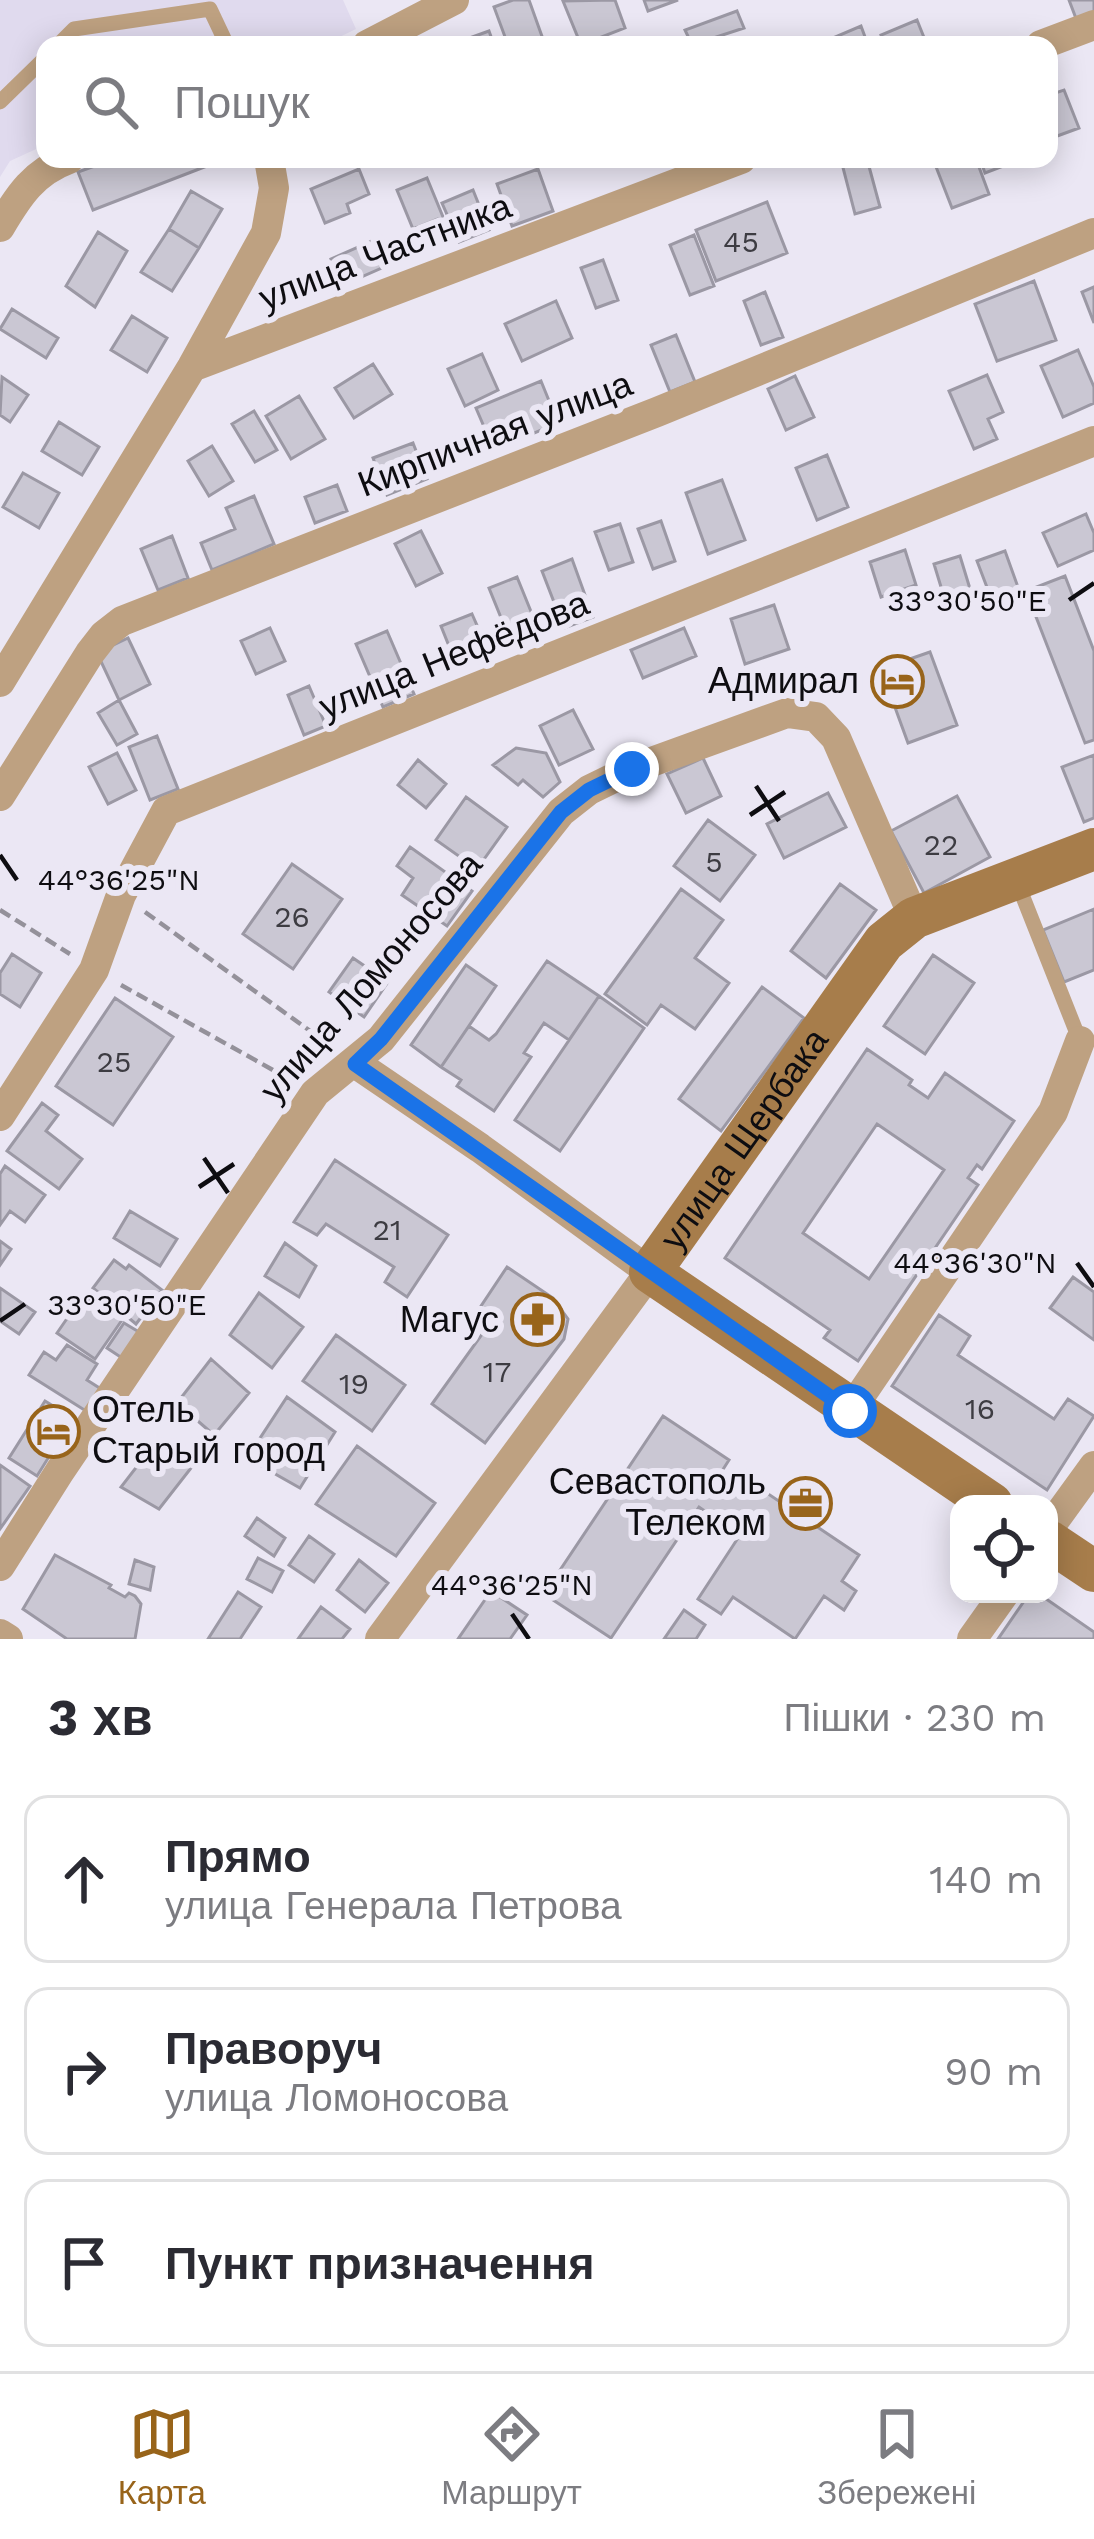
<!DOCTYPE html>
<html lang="uk">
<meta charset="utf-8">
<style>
:root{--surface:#fff;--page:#f7f7f7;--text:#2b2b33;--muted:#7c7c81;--line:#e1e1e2;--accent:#98641a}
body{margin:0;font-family:"Work Sans",sans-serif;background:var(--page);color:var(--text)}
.controls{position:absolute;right:36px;bottom:36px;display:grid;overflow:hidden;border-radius:24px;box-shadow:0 6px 30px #0003}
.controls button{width:108px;height:108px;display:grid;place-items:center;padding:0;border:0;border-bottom:3px solid var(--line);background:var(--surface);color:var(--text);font:60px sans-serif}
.stop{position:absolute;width:36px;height:36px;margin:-27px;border:9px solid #1a73e8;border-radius:50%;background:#fff}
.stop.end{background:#1a73e8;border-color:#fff;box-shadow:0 3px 12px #0008}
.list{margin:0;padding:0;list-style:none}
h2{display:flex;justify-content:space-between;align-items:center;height:156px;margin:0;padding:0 48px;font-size:51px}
h2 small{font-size:39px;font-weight:400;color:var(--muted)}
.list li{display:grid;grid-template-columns:78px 1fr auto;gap:36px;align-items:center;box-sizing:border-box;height:168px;margin:0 24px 24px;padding:0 24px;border:3px solid var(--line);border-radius:24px}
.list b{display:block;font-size:45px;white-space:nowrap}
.list p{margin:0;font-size:39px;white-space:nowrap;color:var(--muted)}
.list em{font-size:39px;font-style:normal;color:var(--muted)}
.icon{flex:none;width:66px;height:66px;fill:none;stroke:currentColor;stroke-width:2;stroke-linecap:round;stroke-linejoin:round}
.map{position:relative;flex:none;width:1094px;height:1639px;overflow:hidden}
.search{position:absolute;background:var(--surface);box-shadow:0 6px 30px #0003;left:36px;right:36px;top:36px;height:132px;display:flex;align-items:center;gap:30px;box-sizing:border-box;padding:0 42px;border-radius:24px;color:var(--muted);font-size:45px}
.sheet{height:732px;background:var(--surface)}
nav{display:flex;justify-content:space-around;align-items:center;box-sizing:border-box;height:168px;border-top:3px solid var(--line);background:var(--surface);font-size:33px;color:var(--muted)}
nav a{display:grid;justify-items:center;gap:6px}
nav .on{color:var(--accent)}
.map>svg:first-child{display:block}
.built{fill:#e0daee}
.building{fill:#cac7d3;stroke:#9b98a4;stroke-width:3;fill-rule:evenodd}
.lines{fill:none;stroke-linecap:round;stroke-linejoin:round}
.path{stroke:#94919a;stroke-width:4.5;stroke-dasharray:12 6;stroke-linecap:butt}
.lane{stroke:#bea181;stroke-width:15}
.street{stroke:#bea181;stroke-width:30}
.secondary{stroke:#a77d4b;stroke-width:42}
.route{stroke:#1a73e8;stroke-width:15}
.ticks{fill:none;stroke:#0e0d11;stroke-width:4.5}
.labels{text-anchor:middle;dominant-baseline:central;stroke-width:12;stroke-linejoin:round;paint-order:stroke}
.number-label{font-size:30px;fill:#3d3c42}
.street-label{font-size:36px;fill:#0e0d11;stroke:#ebe7f4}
.poi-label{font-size:36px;fill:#0e0d11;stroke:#ebe7f4;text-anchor:end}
.ticks-label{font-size:30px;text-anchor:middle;fill:#0e0d11;stroke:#ebe7f4;stroke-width:12;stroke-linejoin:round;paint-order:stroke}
</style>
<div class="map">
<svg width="1094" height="1639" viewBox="0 0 1094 1639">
<rect width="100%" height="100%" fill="#ebe7f4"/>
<!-- built -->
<path class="built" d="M0,0h343l13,29 -33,16h-278v100l-35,16 -10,16z"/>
<!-- building -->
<path class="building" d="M513,0h16l15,42 -36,3 -14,-38z
M615,0l10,28 -44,17 -18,-44z
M644,0h34l-30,11z
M1069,0h25v15l-17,6z
M737,11l7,17 -52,17 -7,-15z
M917,20l10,25h-42l-4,-10z
M861,26l7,19h-38l-2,-5z
M489,31l5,14h-28l-2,-5z
M1064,90l15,38 -30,11v-44z
M114,159h111l-132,51 -15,-38z
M867,159l13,48 -25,7 -14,-54z
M933,159h43l13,35 -37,14z
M980,159h42l-37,14z
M359,169l10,25 -22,10 3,9 -25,10 -14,-34z
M538,169l15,42 -41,15 -15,-42z
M427,178l16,39 -30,12 -16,-39z
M473,190l16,40 -30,12 -17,-39z
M191,191l31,18 -23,39 -30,-19z
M767,202l20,51 -71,28 -20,-51z
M169,229l30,19 -27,43 -31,-19z
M98,232l29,19 -32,56 -29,-21z
M694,235l20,51 -24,9 -20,-50z
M381,237l12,26 -50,22 -12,-26z
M603,260l15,40 -22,8 -15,-40z
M1034,281l22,59 -59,21 -22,-57z
M1094,287v36l-12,-31z
M765,292l18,45 -22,8 -17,-44z
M556,301l16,37 -50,23 -17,-37z
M12,309l46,29 -12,20 -46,-29z
M132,316l35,22 -20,34 -36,-22z
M676,335l19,47 -25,10 -19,-47z
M1078,350l16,37v16l-31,14 -22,-51z
M482,354l16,36 -33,16 -17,-37z
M373,364l19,30 -38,24 -19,-30z
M987,375l16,37 -15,7 9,20 -23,10 -25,-58z
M795,376l19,41 -28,13 -18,-41z
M2,377l26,18 -18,27 -10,-7z
M541,381l17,42 -64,27 -18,-42z
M299,396l26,43 -34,20 -25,-43z
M254,411l23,39 -22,12 -23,-38z
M59,422l40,25 -17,28 -40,-24z
M413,443l14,36 -40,16 -14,-37z
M212,446l21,35 -24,15 -21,-35z
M827,455l21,52 -31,13 -21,-52z
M23,473l36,20 -20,35 -36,-21z
M722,480l23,60 -37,14 -22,-61z
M337,485l10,26 -32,12 -10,-26z
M254,496l20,48 -62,26 -11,-27 34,-14 -9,-21z
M1086,514l8,19v17l-36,16 -15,-33z
M661,521l14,40 -22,8 -15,-40z
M620,524l13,38 -24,8 -14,-38z
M421,531l21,42 -26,13 -21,-42z
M172,536l16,42 -30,12 -17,-41z
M905,550l11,35 -35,12 -11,-35z
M1005,551l18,50 -27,10 -19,-50z
M960,556l11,36 -26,8 -11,-36z
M572,559l21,58 -29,11 -22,-57z
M1065,576l29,75v89l-9,3 -59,-152z
M517,577l17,42 -28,11 -17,-42z
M774,605l15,44 -44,15 -14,-45z
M472,614l15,34 -32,13 -14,-35z
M270,628l15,33 -29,13 -15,-33z
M684,628l12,28 -53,22 -12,-28z
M387,631l27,63 -31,13 -27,-63z
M128,638l22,46 -31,16 -22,-47z
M930,652l27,73 -49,18 -27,-74z
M309,686l17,40 -22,9 -16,-40z
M119,700l18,34 -20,11 -19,-32z
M573,710l20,39 -34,16 -19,-39z
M157,736l21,53 -28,11 -21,-53z
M516,748l30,5 14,29 -17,15 -20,-17 -5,5 -25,-20z
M117,753l19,37 -28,14 -19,-37z
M1094,755v63l-10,4 -22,-55z
M703,758l18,38 -35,17 -19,-39z
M418,760l28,24 -20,24 -28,-23z
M828,793l18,34 -62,31 -17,-34z
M957,796l33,61 -66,36 -33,-62z
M466,797l41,30 -30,42 -41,-29z
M708,820l47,35 -35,46 -46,-35z
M410,847l62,44 -25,35 -45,-31 11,-17 -16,-12z
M292,864l50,35 -49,70 -50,-35z
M840,884l36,26 -50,68 -35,-27z
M681,889l42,31 -28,38 34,25 -34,46 -34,-24 -14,20 -42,-31z
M1094,909v61l-30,12 -21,-52z
M12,954l29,19 -21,34 -20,-13v-21z
M933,955l41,28 -49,71 -41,-28z
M353,958l35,24 -24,35 -35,-25z
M547,961l52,35 -30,44 -25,-17 -20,30 7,4 -37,54 -37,-25 4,-6 -20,-13 28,-41 20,14 7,-6z
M466,965l30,21 -55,81 -30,-22z
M762,987l42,31 -83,113 -42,-32z
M599,996l45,32 -84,123 -45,-31z
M115,998l58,39 -60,88 -57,-39z
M867,1049l45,31 -3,5 19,13 17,-25 69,48 -32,48 -5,-4 -9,13 10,7 -120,176 -34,-23 6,-8 -105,-72zM877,1124l67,46 -75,109 -66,-46z
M42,1103l16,12 -12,16 36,28 -23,30 -52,-38z
M335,1160l113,75 -41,62 -22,-15 9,-15 -68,-43 -9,11 -23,-13z
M5,1166l40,29 -20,27 -15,-11 -10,14v-51z
M130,1211l47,28 -17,27 -46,-28z
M0,1241l11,8 -11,16z
M285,1243l31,23 -17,31 -34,-21z
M114,1260l12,9 3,-4 33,25 -26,34 -43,-36z
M507,1267l46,31 15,21 -4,20 -79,104 -53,-39 51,-71 -14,-9z
M1073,1277l21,15v48l-44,-32z
M0,1288l35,24 -16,22 -19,-13z
M259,1293l44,34 -31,41 -42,-33z
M84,1294l38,26 -27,39 -38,-26z
M939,1315l31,21 -12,19 96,64 14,-20 26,17 -47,74 -155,-104z
M124,1323l15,9 -17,26 -15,-10z
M336,1335l69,50 -33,46 -69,-50z
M67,1345l30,19 -10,16 14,9 -15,22 -57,-36 15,-23 12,8z
M211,1359l38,34 -35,42 -37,-32z
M287,1397l48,35 -35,56 -53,-30z
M45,1401l28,17 -36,58 -28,-18z
M663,1416l66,44 -7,11 27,17 3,-5 107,72 -17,26 14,10 -12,19 -20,-14 -29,43 -62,-42 -12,17 -23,-15 42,-64 -41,-28 -88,131 -67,-44z
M155,1443l36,25 -32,41 -38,-22z
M357,1446l78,57 -39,53 -80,-52z
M0,1465l30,21 -30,43z
M257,1518l28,20 -11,18 -29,-20z
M309,1536l25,18 -20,28 -25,-17z
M55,1555l56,30 -2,3 16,9 4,-4 6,3 6,8 -6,35h-68l-44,-30z
M258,1558l25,13 -11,21 -25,-13z
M135,1560l19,7 -4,23 -21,-6z
M359,1560l29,23 -23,29 -28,-22z
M491,1591l36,24 -17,24h-52z
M238,1592l23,15 -21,32h-32z
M1029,1594h10l55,38v7h-96z
M321,1607l29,22 -8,10h-44z
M684,1610l21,15 -9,14h-32z"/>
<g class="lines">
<!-- path -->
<path class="path" d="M0,910l70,44
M145,912l186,134
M121,985l168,94"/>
<!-- lane -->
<path class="lane" d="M58,45l16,-16 136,-20 17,36
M0,102l45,-44
M1017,882l63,159"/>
<!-- street -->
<path class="street" d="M367,45l87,-45
M1041,45l53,-20
M0,227c19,-32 34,-55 69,-68
M192,367l549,-208
M0,682l192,-315 74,-134 8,-45 -5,-29
M0,796l90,-143 14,-18 18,-14 535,-209 437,-179
M355,1063l125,85 170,124 -270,367
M0,1116l94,-146 27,-75 45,-84 928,-370
M850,1411l203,-299 27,-71
M1049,1528l45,-62
M0,1566l60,-95 255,-378 66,-54 180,-227 28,-22 43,-21 155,-56 29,4 20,21 78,180
M0,1634l8,5
M972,1639l32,-45"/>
<!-- secondary -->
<g class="secondary">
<path id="s1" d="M992,1504l-342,-232 234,-330 30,-24 180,-69"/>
<path d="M1049,1541l45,30"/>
</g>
</g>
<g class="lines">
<!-- route -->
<path class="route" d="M632,769l-43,21 -28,22 -180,227 -26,25 495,347"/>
</g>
<!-- ticks -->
<path class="ticks" d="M1069,600l25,-17M756,786l23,35M750,815l35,-23M0,855l17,25M204,1158l24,35M199,1187l35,-23M1077,1263l17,24M0,1321l25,-17M512,1614l17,25"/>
<!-- icons -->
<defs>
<symbol id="hotel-ring" viewBox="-11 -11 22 22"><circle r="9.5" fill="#ebe7f4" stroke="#98641a" stroke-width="1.5"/><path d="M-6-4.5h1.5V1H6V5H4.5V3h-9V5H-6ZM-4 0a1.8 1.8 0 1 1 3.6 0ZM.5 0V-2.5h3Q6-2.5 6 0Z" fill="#98641a"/></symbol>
<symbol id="pharmacy-ring" viewBox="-11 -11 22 22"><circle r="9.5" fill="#ebe7f4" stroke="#98641a" stroke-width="1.5"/><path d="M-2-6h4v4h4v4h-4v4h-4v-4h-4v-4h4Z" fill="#98641a"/></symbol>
<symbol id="office-ring" viewBox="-11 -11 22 22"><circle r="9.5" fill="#ebe7f4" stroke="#98641a" stroke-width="1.5"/><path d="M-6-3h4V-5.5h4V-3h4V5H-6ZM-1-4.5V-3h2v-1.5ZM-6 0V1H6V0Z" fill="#98641a"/></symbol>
</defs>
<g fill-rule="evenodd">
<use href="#hotel-ring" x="868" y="652" width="59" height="59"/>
<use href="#pharmacy-ring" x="508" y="1290" width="59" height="59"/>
<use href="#hotel-ring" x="24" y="1402" width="59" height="59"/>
<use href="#office-ring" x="776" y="1474" width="59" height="59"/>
</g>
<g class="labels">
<!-- number labels -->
<g class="number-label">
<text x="741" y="241">45</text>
<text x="941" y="844">22</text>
<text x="714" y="861">5</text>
<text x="292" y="916">26</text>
<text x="114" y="1061">25</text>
<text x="387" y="1229">21</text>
<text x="497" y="1371">17</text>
<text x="354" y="1383">19</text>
<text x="980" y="1408">16</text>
</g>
<!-- street labels -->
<g class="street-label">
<text transform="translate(385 252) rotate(-21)">улица Частника</text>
<text transform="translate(495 434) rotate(-21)">Кирпичная улица</text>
<text transform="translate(454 655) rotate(-22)">улица Нефёдова</text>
<text transform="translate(371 977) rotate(-49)">улица Ломоносова</text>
<text stroke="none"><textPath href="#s1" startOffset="576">улица Щербака</textPath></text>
</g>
<!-- poi labels -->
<g class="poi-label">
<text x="859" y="681">Адмирал</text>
<text x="499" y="1320">Магус</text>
<text x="92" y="1410" text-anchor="start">Отель<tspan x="92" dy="41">Старый город</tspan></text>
<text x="766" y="1482">Севастополь<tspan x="766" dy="41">Телеком</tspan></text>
</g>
</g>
<g class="ticks-label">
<text x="967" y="611">33°30'50"E</text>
<text x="119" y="890">44°36'25"N</text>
<text x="975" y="1273">44°36'30"N</text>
<text x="127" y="1315">33°30'50"E</text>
<text x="512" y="1595">44°36'25"N</text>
</g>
</svg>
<div class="controls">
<button><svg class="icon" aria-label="locate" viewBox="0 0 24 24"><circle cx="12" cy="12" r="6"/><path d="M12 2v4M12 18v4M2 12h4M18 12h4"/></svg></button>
</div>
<div class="stop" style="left:850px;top:1411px"></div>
<div class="stop end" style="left:632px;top:769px"></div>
<div class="search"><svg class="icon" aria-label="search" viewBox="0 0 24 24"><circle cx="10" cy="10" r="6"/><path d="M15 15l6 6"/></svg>Пошук</div>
</div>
<section class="sheet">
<h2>3 хв<small>Пішки · 230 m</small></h2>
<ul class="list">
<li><svg class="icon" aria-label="ahead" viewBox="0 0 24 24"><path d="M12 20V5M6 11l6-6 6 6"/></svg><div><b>Прямо</b><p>улица Генерала Петрова</p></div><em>140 m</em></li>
<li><svg class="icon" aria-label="right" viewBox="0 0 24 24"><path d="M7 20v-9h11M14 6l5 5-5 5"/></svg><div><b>Праворуч</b><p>улица Ломоносова</p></div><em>90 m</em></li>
<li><svg class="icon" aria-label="arrive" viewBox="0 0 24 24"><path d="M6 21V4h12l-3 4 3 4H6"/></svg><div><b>Пункт призначення</b></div></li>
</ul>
</section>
<nav>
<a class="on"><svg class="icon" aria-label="map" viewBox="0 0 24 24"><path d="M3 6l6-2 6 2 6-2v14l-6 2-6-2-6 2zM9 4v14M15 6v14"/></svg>Карта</a>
<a><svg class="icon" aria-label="directions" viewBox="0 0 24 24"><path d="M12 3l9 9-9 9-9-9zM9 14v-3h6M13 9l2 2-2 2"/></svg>Маршрут</a>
<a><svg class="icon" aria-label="saved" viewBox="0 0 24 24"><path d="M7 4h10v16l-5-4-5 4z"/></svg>Збережені</a>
</nav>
